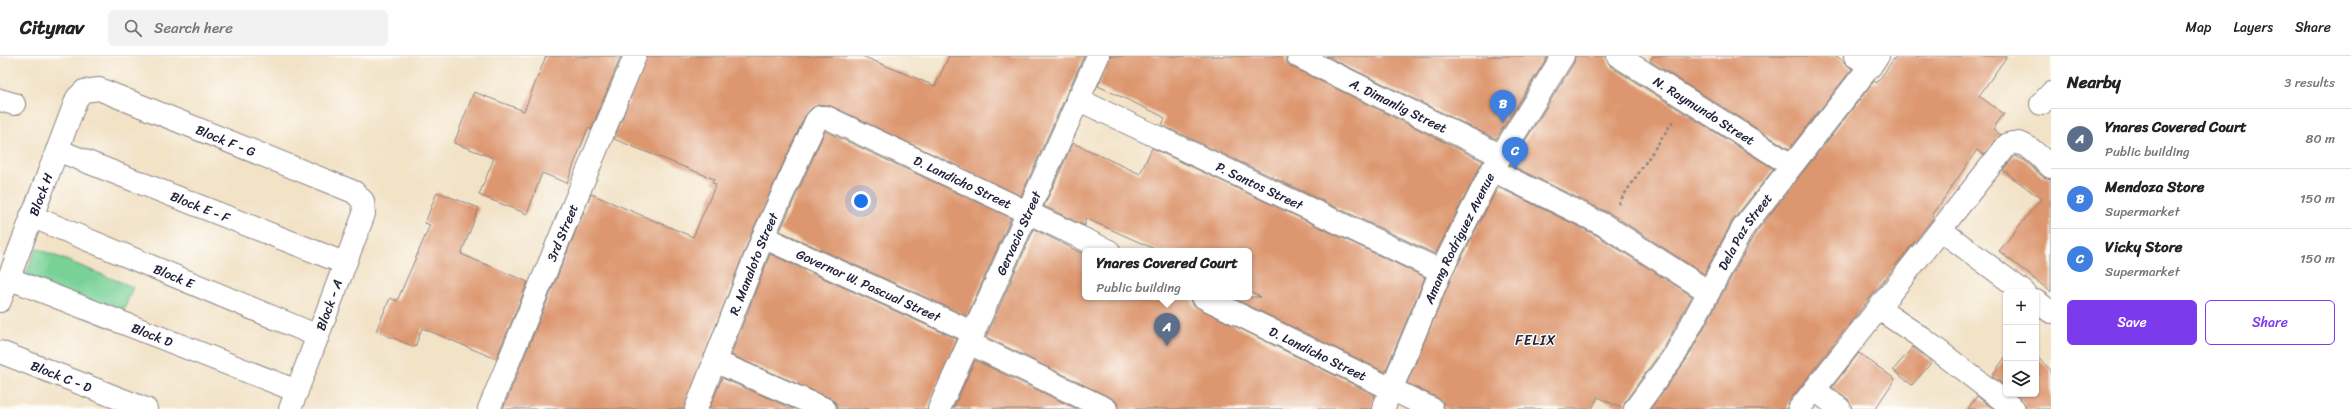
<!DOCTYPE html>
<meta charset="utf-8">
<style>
:root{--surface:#fff;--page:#f2f2f2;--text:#222;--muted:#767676;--line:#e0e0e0;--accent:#7c3aed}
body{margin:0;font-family:Sriracha,sans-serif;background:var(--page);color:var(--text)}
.controls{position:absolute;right:12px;bottom:12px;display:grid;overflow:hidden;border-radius:6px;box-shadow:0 1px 3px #0004}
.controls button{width:36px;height:36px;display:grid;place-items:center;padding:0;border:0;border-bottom:1px solid var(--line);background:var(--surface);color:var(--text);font:20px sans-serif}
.you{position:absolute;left:861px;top:145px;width:14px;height:14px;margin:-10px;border:3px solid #fff;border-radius:50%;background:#1a73e8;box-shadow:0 0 0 6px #1a73e833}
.badge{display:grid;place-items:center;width:26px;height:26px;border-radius:50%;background:var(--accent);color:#fff;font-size:13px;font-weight:700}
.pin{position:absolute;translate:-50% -33px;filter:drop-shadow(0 1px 2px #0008)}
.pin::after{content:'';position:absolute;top:21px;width:14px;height:12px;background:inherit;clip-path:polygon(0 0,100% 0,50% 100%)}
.popup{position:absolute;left:1082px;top:192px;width:170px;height:52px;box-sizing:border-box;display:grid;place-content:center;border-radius:6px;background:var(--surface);filter:drop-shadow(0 1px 3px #0005);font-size:13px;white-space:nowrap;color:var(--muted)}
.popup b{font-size:15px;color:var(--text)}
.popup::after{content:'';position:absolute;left:50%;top:100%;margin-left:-8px;border:8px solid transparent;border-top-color:var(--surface)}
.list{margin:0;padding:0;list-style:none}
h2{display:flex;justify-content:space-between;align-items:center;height:52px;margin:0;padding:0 16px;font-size:17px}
h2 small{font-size:13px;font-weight:400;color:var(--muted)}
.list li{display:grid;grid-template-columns:26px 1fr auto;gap:12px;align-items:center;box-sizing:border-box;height:60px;padding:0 16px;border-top:1px solid var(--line)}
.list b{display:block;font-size:15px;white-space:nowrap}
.list p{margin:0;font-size:13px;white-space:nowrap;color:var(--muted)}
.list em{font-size:13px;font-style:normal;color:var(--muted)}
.actions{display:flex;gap:8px;padding:12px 16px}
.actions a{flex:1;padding:9px 0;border:1px solid var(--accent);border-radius:6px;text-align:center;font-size:14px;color:var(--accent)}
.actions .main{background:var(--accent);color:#fff}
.icon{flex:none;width:22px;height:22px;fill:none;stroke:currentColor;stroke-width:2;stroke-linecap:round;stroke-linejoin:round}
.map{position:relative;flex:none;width:2051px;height:353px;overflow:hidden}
header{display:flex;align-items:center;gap:24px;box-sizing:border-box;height:56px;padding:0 20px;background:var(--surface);border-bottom:1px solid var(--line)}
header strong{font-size:19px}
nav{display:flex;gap:22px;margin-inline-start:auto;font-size:14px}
.search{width:280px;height:36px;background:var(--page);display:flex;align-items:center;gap:10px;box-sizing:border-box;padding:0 14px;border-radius:6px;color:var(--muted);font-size:15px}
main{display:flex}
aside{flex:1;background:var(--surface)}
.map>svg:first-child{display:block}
.green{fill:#78d197;stroke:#4d7a69}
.building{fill:#dd976f}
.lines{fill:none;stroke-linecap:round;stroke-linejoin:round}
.minor-casing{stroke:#8a8280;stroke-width:24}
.path{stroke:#8a8280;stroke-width:2.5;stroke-dasharray:3 3;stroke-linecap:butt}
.minor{stroke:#fff;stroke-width:22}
.labels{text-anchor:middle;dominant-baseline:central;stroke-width:3;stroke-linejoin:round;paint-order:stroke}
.street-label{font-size:13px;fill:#22223b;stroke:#fdfcf7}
.neighbourhood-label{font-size:14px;letter-spacing:1px;fill:#22223b;stroke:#fdfcf7}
</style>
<header>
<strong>Citynav</strong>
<div class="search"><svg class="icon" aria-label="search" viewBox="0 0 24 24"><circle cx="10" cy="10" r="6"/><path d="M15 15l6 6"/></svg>Search here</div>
<nav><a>Map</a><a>Layers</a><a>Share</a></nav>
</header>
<main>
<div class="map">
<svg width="2051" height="353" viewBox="0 0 2051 353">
<rect width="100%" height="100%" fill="#fdfcf7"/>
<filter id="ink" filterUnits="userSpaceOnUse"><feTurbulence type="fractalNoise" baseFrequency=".025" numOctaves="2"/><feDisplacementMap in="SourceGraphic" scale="8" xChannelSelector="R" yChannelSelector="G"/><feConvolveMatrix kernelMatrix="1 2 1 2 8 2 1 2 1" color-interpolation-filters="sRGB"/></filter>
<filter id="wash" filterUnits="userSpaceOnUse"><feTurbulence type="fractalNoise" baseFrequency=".012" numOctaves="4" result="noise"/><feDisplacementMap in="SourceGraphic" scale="16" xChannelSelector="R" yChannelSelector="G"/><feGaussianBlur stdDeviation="0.9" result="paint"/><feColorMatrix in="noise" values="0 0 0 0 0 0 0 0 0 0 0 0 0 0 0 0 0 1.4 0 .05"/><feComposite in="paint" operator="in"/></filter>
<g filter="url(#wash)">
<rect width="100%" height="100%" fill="#f2e2c6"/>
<!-- green -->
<path class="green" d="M36,192l97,39 -17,43 -97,-39z"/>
<g id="blocks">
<!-- building -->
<path class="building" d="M546,0h75l-30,74 -3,-2 -21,55 -25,-10 -15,41 -48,-19 15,-37 -40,-15 20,-51 50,19z
M647,0h215l73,30 14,-30h135l-63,140 -190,-90 -11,-2 -8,4 -7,8 -53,116 -68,177h-181l88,-215 102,43 23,-53 -4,-1 2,-4 -100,-40z
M1110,0h176l1,7 5,4 191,94 -48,93 -273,-129 3,-7 -7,-4 -60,-28z
M1326,0h222l-52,83z
M1575,0h31l5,11 163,102 -41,51 -29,54 -93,-60 -101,-49 64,-102z
M1653,0h184l15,13 -63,80 -139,-88z
M1896,0h111l-28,40 25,18 -11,15 8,6 -18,20 -6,-5 -45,66 2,1 -96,121 -49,63 -2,8h-137l37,-50 67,-124 120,-154 3,2z
M825,75l186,87 -44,98 -187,-85z
M1073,87l67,31 12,-26 273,129 -40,95 -154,-75h30l-12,-5v-41h-90l-74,-33v8l-41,-20z
M2015,100l9,4 19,17 8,2v113l-52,-41 42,-52 -38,-29z
M1498,131l100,49 94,60 -27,50 -40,56 -2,7 -25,-12 -6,12h-148l-1,-7 -5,-4 -31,-15 45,-107z
M437,136l42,16 -18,46 67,28 -32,77 -74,-31 -7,19 -39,-16 14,-33 7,3 33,-76 -5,-2z
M1034,173l51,26v42h106l1,7 6,4 177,87 -4,14h-253l-1,-7 -6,-4 -125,-61z
M770,198l187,85 -30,70h-90l-2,-7 -5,-4 -99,-43z
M1913,291l19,15 -20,23 -19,-15z
M1859,297l36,26 -20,30h-23l-4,-10 -16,-12z
M2006,300v31l-14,-11z
M2036,300l15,14v39h-25l-1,-5 -10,-10h21z
M975,304l102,49h-124z
M722,322l72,31h-85z
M1977,340l17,13h-26z"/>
</g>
</g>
<g filter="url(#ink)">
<use href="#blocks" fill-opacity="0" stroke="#8a8280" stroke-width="1"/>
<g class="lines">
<defs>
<g id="minor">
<path id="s1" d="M1298,0l202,99"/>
<path id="s2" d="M1618,0l173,109"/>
<path d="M1855,0l16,10"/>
<path id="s3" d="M1077,43l364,172"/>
<path d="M0,44l14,4"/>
<path d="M2041,48l10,-11"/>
<path id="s4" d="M57,94l287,113"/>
<path d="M1492,114l112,55 105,67"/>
<path id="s5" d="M31,160l287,120"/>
<path d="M1941,174l83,62"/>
<path id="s6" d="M763,181l211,96"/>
<path id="s7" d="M8,222l289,113"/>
<path id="s8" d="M1203,241l229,112"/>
<path id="s9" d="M0,245l77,-203 7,-7 15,-2 255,103 9,9 1,13 -74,195"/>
<path d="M2036,245l15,11"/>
<path d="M1879,253l43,29 92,71"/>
<path d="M969,287l137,66"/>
<path id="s10" d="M0,296l146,57"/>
<path d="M714,305l111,48"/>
<path d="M1815,334l25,19"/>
<path id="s11" d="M489,353l146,-353"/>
<path id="s12" d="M696,353l67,-172 53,-116 4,-4h6l283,134"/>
<path id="s13" d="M939,353l159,-353"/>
<path id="s14" d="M1383,353l58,-138 51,-101 71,-114"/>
<path id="s15" d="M1635,353l41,-56 67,-125 135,-172"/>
<path d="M1799,353l209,-265c17,-6 31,13 43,23"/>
</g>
</defs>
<!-- minor casing -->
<use href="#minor" class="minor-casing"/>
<!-- path -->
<path class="path" d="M1618,148l55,-83"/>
<!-- minor -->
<use href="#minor" class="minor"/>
</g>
</g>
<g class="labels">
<!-- street labels -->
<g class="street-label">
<text stroke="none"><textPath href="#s1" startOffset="112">A. Dimanlig Street</textPath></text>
<text stroke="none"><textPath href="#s2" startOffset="102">N. Raymundo Street</textPath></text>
<text stroke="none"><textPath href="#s9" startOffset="379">Block F - G</textPath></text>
<text stroke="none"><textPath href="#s12" startOffset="475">D. Landicho Street</textPath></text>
<text stroke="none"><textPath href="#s3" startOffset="202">P. Santos Street</textPath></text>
<text stroke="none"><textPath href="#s9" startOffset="114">Block H</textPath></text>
<text stroke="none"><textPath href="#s4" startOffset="154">Block E - F</textPath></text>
<text stroke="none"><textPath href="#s11" startOffset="191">3rd Street</textPath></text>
<text stroke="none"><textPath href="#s13" startOffset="193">Gervacio Street</textPath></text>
<text stroke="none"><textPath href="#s15" startOffset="209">Dela Paz Street</textPath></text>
<text stroke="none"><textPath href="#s14" startOffset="187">Amang Rodriguez Avenue</textPath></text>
<text stroke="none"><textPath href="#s12" startOffset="156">R. Manaloto Street</textPath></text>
<text stroke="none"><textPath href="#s5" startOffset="155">Block E</textPath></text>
<text stroke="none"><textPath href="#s6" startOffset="116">Governor W. Pascual Street</textPath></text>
<text transform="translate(329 249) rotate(-70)">Block - A</text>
<text stroke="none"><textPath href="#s7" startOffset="155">Block D</textPath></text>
<text stroke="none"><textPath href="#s8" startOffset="128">D. Landicho Street</textPath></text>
<text stroke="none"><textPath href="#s10" startOffset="66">Block C - D</textPath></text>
</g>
<!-- neighbourhood labels -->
<g class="neighbourhood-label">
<text x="1536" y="284">FELIX</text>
</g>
</g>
</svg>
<div class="controls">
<button>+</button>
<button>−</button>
<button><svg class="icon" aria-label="layers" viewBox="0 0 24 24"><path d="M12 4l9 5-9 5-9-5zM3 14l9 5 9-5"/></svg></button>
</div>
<div class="you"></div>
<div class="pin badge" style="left:1167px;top:290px;background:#5c6f8a">A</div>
<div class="popup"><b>Ynares Covered Court</b>Public building</div>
<div class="pin badge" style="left:1503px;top:67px;background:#3f7fe0">B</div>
<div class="pin badge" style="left:1515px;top:114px;background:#3f7fe0">C</div>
</div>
<aside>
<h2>Nearby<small>3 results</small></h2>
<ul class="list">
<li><span class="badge" style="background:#5c6f8a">A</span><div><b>Ynares Covered Court</b><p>Public building</p></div><em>80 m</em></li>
<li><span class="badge" style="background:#3f7fe0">B</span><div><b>Mendoza Store</b><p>Supermarket</p></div><em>150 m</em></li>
<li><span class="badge" style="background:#3f7fe0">C</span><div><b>Vicky Store</b><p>Supermarket</p></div><em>150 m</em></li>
</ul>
<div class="actions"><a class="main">Save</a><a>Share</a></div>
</aside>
</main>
